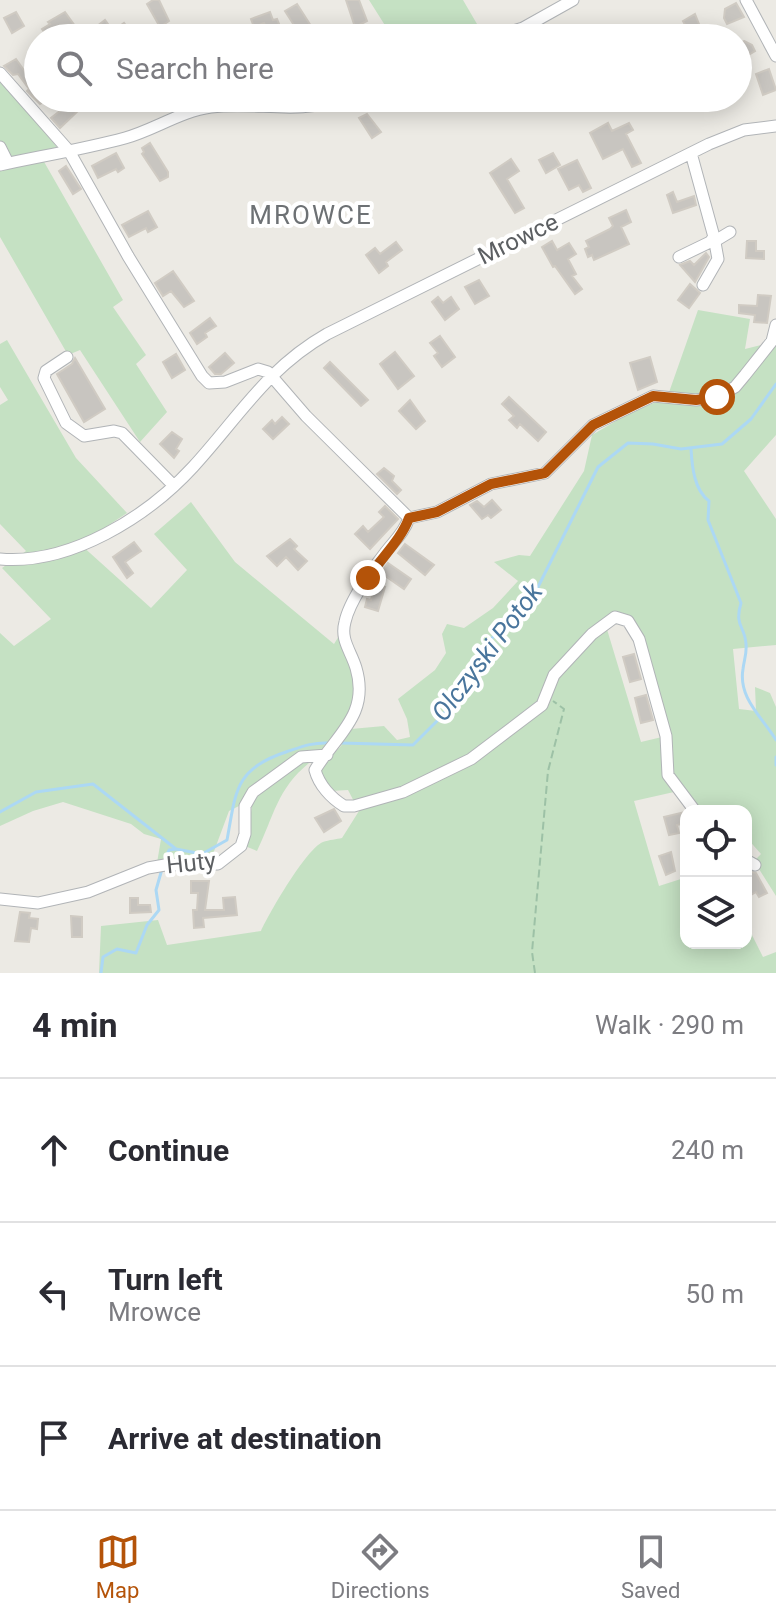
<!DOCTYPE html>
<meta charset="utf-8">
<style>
:root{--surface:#fff;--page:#f7f7f7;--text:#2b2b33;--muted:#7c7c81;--line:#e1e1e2;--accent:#b45309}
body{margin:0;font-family:Roboto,sans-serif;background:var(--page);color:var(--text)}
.controls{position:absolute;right:24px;bottom:24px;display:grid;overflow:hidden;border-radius:16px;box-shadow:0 4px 20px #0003}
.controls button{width:72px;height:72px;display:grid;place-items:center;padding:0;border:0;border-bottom:2px solid var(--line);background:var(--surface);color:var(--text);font:40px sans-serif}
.stop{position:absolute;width:24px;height:24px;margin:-18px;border:6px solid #b45309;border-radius:50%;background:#fff}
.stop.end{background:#b45309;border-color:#fff;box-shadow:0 2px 8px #0008}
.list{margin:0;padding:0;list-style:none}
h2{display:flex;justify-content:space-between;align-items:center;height:104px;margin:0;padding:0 32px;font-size:34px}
h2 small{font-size:26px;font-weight:400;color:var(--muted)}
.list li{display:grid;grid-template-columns:52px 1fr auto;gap:24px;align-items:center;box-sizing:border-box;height:144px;padding:0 32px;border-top:2px solid var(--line)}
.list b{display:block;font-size:30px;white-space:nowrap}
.list p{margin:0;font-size:26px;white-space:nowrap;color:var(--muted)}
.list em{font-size:26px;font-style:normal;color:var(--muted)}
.icon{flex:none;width:44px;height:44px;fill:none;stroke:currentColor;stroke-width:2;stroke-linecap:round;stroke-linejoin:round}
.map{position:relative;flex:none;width:776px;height:973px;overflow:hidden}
.search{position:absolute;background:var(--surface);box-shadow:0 4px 20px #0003;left:24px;right:24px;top:24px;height:88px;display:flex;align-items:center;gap:20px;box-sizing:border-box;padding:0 28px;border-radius:44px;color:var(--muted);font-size:30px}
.sheet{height:536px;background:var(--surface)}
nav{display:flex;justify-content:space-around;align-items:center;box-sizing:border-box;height:112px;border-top:2px solid var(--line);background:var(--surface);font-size:22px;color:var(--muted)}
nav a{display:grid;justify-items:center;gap:4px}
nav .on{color:var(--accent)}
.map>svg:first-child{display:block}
.green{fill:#c5e1c3}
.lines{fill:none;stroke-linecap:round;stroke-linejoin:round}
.stream{stroke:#acd8f4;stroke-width:3}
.building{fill:#c8c5c0;stroke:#d0cbc3;stroke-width:2}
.minor-casing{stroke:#b1b4b7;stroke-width:13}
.path{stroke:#9dc1a6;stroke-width:2;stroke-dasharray:8 4;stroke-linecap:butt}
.minor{stroke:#fff;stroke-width:11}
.route{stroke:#b45309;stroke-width:10}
.labels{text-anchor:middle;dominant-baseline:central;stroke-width:8;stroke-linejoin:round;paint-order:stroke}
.street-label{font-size:24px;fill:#5c5f62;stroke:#fff}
.neighbourhood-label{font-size:26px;letter-spacing:2px;fill:#6d7174;stroke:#fff}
.water-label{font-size:26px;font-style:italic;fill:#49759c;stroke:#fff}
</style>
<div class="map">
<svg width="776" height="973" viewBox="0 0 776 973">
<rect width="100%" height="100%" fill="#eceae4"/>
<!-- green -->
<path class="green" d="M369,0h94l21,36 -91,2z
M0,78l57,69 -17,5 3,8 80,140 -10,7 33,48 -10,9 31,48 -27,30 -60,-92 -12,5 -68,-118v-67l13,-3 -13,-22z
M698,310l52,9 -5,30 28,-7 3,-12v105l-32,36 32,48v126l-43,4 6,60 17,2 -1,-24 15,6 6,14v189l-22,-35 7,-7 -15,-17v-26h-45l-24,-26 -7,-15 -32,-140 -19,-16h-10l-34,30 -25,33 7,1 49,-52 35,116 21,-5 3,40 9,15 -40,9 25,85 25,-8 2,2v63h60v-20l17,34 13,-5v21h-677l2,-47 57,-6 9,25 94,-14c9,-19 45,-82 62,-89 6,-2 14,-3 19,-4l17,-27 -11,-21 -17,1 -9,-11 -2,-11 21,-23 10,-17 33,-3 13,14 13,-3 -3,-18 -9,-20 37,-29 11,-17 -4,-19 5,-10 17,4 29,-20 25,-27 -24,-19 25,-7 11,1 54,-85 8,-36 41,-24 34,-13z
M7,340l69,118 51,55 -47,31 71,64 36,-38 -33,-36 37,-32 44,60 99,82 5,-8 16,34 -1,41 -28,40 -28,4 -55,49 -14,7 -19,51 -53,1 4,-24 -17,-5 -13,-10 -68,-22 -30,9 -33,15v-193l14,13 37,-27 -49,-51 24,-17 -26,-27v-119l8,-5 -8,-13v-43z
M309,759v4c-32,26 -35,53 -52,88l-12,-5 9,-51 44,-34z"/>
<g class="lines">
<!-- stream -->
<path class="stream" d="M691,449c1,17 3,41 18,52l-1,19 33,83c-7,23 4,23 5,41 1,10 -2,16 -3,25 -5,29 19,48 33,71
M341,743l72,2 30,-30 55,-86 32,-26 68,-136 30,-24 25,1 28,5 41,-5 29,-25 25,-35
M776,757v8
M0,812l36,-20 57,-8 83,65 26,5 25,-14c9,-48 7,-71 59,-88 15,-5 27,-10 43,-9
M164,862l5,-12 7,-1
M101,973l2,-16 14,-8 19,4 11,-28 12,-15 -3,-20 6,-21"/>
</g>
<!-- building -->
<path class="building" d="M153,0h6l10,21 -9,6 -13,-23z
M346,0h13l8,21 -12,6z
M736,3l8,14 -17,7 -3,-6 1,-9z
M297,4l14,22 -12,7 -14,-22z
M16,12l8,14 -12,7 -8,-15z
M65,12l18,25 22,-17 8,11 11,-8 9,12 -5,3h-73l-3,-5 -5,3 -5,-7 8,-5 -2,-2z
M270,12l3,8 4,-1 7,17 -11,2 -9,-15 -10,4 -3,-8z
M695,14l6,15 -10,6 -8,-14z
M744,41l8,4 3,6 -17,10v-17z
M16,59l22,31v8l8,2 -6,4 -13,-13 2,-2 -11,-15 -5,1 -9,-9z
M769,69l7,21 -13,5 -7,-21z
M58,98h12l9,12 -19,18 -9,-10 14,-11z
M367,114l14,18 -9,6 -13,-20z
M608,123l4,8 17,-8 4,7 -7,4 15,29 -9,4 -9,-18 -20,10 -13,-26z
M150,143l18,29v5l-8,4 -18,-27 2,-2 -2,-4z
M116,153l8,15 -6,4 -2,-3 -18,9 -6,-12z
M553,153l7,12 -14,8 -7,-13z
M511,159l8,12 -12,8 17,29 -9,5 -25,-40z
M577,160l14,28 -8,4 -4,-7 -10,5 -11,-21z
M66,166l15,23 -8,5 -14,-23z
M673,192l4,10 17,-6 2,9 -23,8 -6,-18z
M626,210l5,12 -10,5 8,17 -35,16 -2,-5 -4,2 -3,-8 4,-2 -3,-6 24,-12 3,-3 -4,-8z
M148,211l9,16 -9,5 -2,-4 -17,9 -7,-12z
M552,241l5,9 12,-7 7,11 -8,5 8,15 -4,2 10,13 -7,5 -20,-28 -2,1 -11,-20z
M747,241h9v10h8v8l-18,-1z
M396,242l6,8 -16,12 2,4 -9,7 -13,-18 9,-7 5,6z
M706,253l3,4 -14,25 -15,-17 10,-4 4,4z
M173,271l21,30 -10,6 -13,-16 -8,5 -8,-13z
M479,280l10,16 -14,8 -10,-17z
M690,284l10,9 -11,15 -11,-8z
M758,295l13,1 -4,27 -13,-1 1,-7 -16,-2v-8l18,1z
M438,297l5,6 8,-6 8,12 -14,11 -13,-18z
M210,318l6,8 -11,7 2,4 -10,7 -7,-11z
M440,336l15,21 -13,10 -8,-11 4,-3 -8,-10z
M395,352l19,24 -16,13 -18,-25z
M225,353l9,10 -13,11h-6l-6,-7z
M176,354l9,16 -13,8 -9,-16z
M650,357l7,25 -19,8 -8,-27z
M75,358l30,51 -21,13 -27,-48 15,-10z
M330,362l38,38 -7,6 -37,-38z
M509,397l37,35 -8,9 -18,-17 -3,4 -8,-8 5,-4 -12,-12z
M410,400l15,21 -9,8 -17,-18z
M282,417l7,7 -16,15 -10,-10 9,-9 3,4z
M172,432l10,7 -6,10 3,2 -5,7 -14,-14z
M384,468l10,8 -2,5 9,9 -4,4 -20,-20z
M492,500l9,10 -10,8 -3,-3 -6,4 -12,-14 7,-4 7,6z
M385,506l13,13 -28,30 -15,-15 8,-8 5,6 16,-15 -5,-5z
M290,539l7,7 -3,3 13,12 -9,9 -12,-13 -9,9 -10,-10z
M134,542l7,9 -16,11 8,11 -6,5 -14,-21z
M405,544l29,21 -9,10 -27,-22z
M388,563l23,16 -7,10 -23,-16z
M375,584l10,3 -7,24 -13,-4 2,-8 4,1z
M634,654l7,25 -11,3 -7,-25z
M646,695l7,25 -12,3 -6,-25z
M334,809l7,12 -17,11 -9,-14z
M685,812l1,11 -9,2 2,8 -10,2 -5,-18z
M671,852l4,19 -9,4 -7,-19z
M746,870l10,3 11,20 -8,4 -3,-5 -10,6z
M191,881h18l-4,29h19l-1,-12 12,-1 2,18 -34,3 1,9 -10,1 -1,-18h4l1,-17h-7z
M130,898h8v7h12l1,7 -21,1z
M20,912l10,1 -1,5 9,1 -1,10 -6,-1 -2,14 -14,-1z
M71,916l11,1v20h-10z"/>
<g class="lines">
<defs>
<path id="minor" d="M746,0l30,56
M489,38l34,-10 50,-28
M0,73l69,78 59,105 74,120 7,7 16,-1 33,-13 10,3 38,44 103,102c-5,15 -15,23 -24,35 -13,16 -36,49 -40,69 -5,18 6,29 11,46 14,47 -20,67 -41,102 4,15 16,28 29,36h10l49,-14 68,-33 71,-54 12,-30 38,-41 23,-17 13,4 11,18 27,97 2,39 27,36
M0,147l8,16
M0,165c42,-9 84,-16 125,-27 29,-8 56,-27 86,-31 47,-6 86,9 133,-9
M715,241l15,-9
M679,257l31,-15 4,-5 -23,-84
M703,285l15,-26 -4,-22
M67,357l-21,14 -2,7 22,45 18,13 30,-5 8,2 52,53
M409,518l28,-6 54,-28 54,-11 48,-48 60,-29 43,4 21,-3 18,-10 10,-12 27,-34 4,-16
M0,559c70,6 147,-42 193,-92 45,-49 74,-99 134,-133l382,-190 35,-14 32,-4
M746,860l9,5
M0,899l38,4 50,-11 60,-24 17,-3 53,-1 23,-18 4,-12v-28l8,-14 48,-35 26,-2"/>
</defs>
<!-- minor casing -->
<use href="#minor" class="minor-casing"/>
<!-- path -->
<path class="path" d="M535,973l-3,-21 16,-181 16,-62 -11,-8"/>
<!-- minor -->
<use href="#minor" class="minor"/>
</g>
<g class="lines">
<!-- route -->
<path class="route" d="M368,578c13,-20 33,-38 41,-60l28,-6 54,-28 54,-11 48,-48 60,-29 43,4 21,-3"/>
</g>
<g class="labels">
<!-- street labels -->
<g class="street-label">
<text transform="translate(518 239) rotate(-26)">Mrowce</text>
<text transform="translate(191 863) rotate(-6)">Huty</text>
</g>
<!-- neighbourhood labels -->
<g class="neighbourhood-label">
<text x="311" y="215">MROWCE</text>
</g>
<!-- water labels -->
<g class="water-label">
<text transform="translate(487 652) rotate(-53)">Olczyski Potok</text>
</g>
</g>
</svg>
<div class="controls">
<button><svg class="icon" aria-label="locate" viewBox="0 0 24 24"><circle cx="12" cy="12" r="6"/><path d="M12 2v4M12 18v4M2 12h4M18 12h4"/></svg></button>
<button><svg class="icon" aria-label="layers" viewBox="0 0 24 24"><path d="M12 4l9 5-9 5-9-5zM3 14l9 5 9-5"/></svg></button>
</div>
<div class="stop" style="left:717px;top:397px"></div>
<div class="stop end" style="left:368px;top:578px"></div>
<div class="search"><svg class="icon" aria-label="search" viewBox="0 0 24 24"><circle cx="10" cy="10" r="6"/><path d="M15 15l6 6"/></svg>Search here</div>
</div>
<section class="sheet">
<h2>4 min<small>Walk · 290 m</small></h2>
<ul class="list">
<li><svg class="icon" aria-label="ahead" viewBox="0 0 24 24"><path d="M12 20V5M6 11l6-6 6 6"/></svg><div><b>Continue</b></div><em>240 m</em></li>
<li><svg class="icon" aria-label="left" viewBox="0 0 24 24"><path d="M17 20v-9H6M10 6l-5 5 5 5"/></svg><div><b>Turn left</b><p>Mrowce</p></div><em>50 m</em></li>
<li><svg class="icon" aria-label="arrive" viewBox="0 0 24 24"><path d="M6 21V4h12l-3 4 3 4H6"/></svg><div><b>Arrive at destination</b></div></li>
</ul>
</section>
<nav>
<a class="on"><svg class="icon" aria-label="map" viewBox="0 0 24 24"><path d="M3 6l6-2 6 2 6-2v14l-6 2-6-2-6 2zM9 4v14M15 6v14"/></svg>Map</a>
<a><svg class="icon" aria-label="directions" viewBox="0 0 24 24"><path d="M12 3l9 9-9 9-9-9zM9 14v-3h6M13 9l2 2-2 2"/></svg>Directions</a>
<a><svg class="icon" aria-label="saved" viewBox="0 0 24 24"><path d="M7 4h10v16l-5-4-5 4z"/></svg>Saved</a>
</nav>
